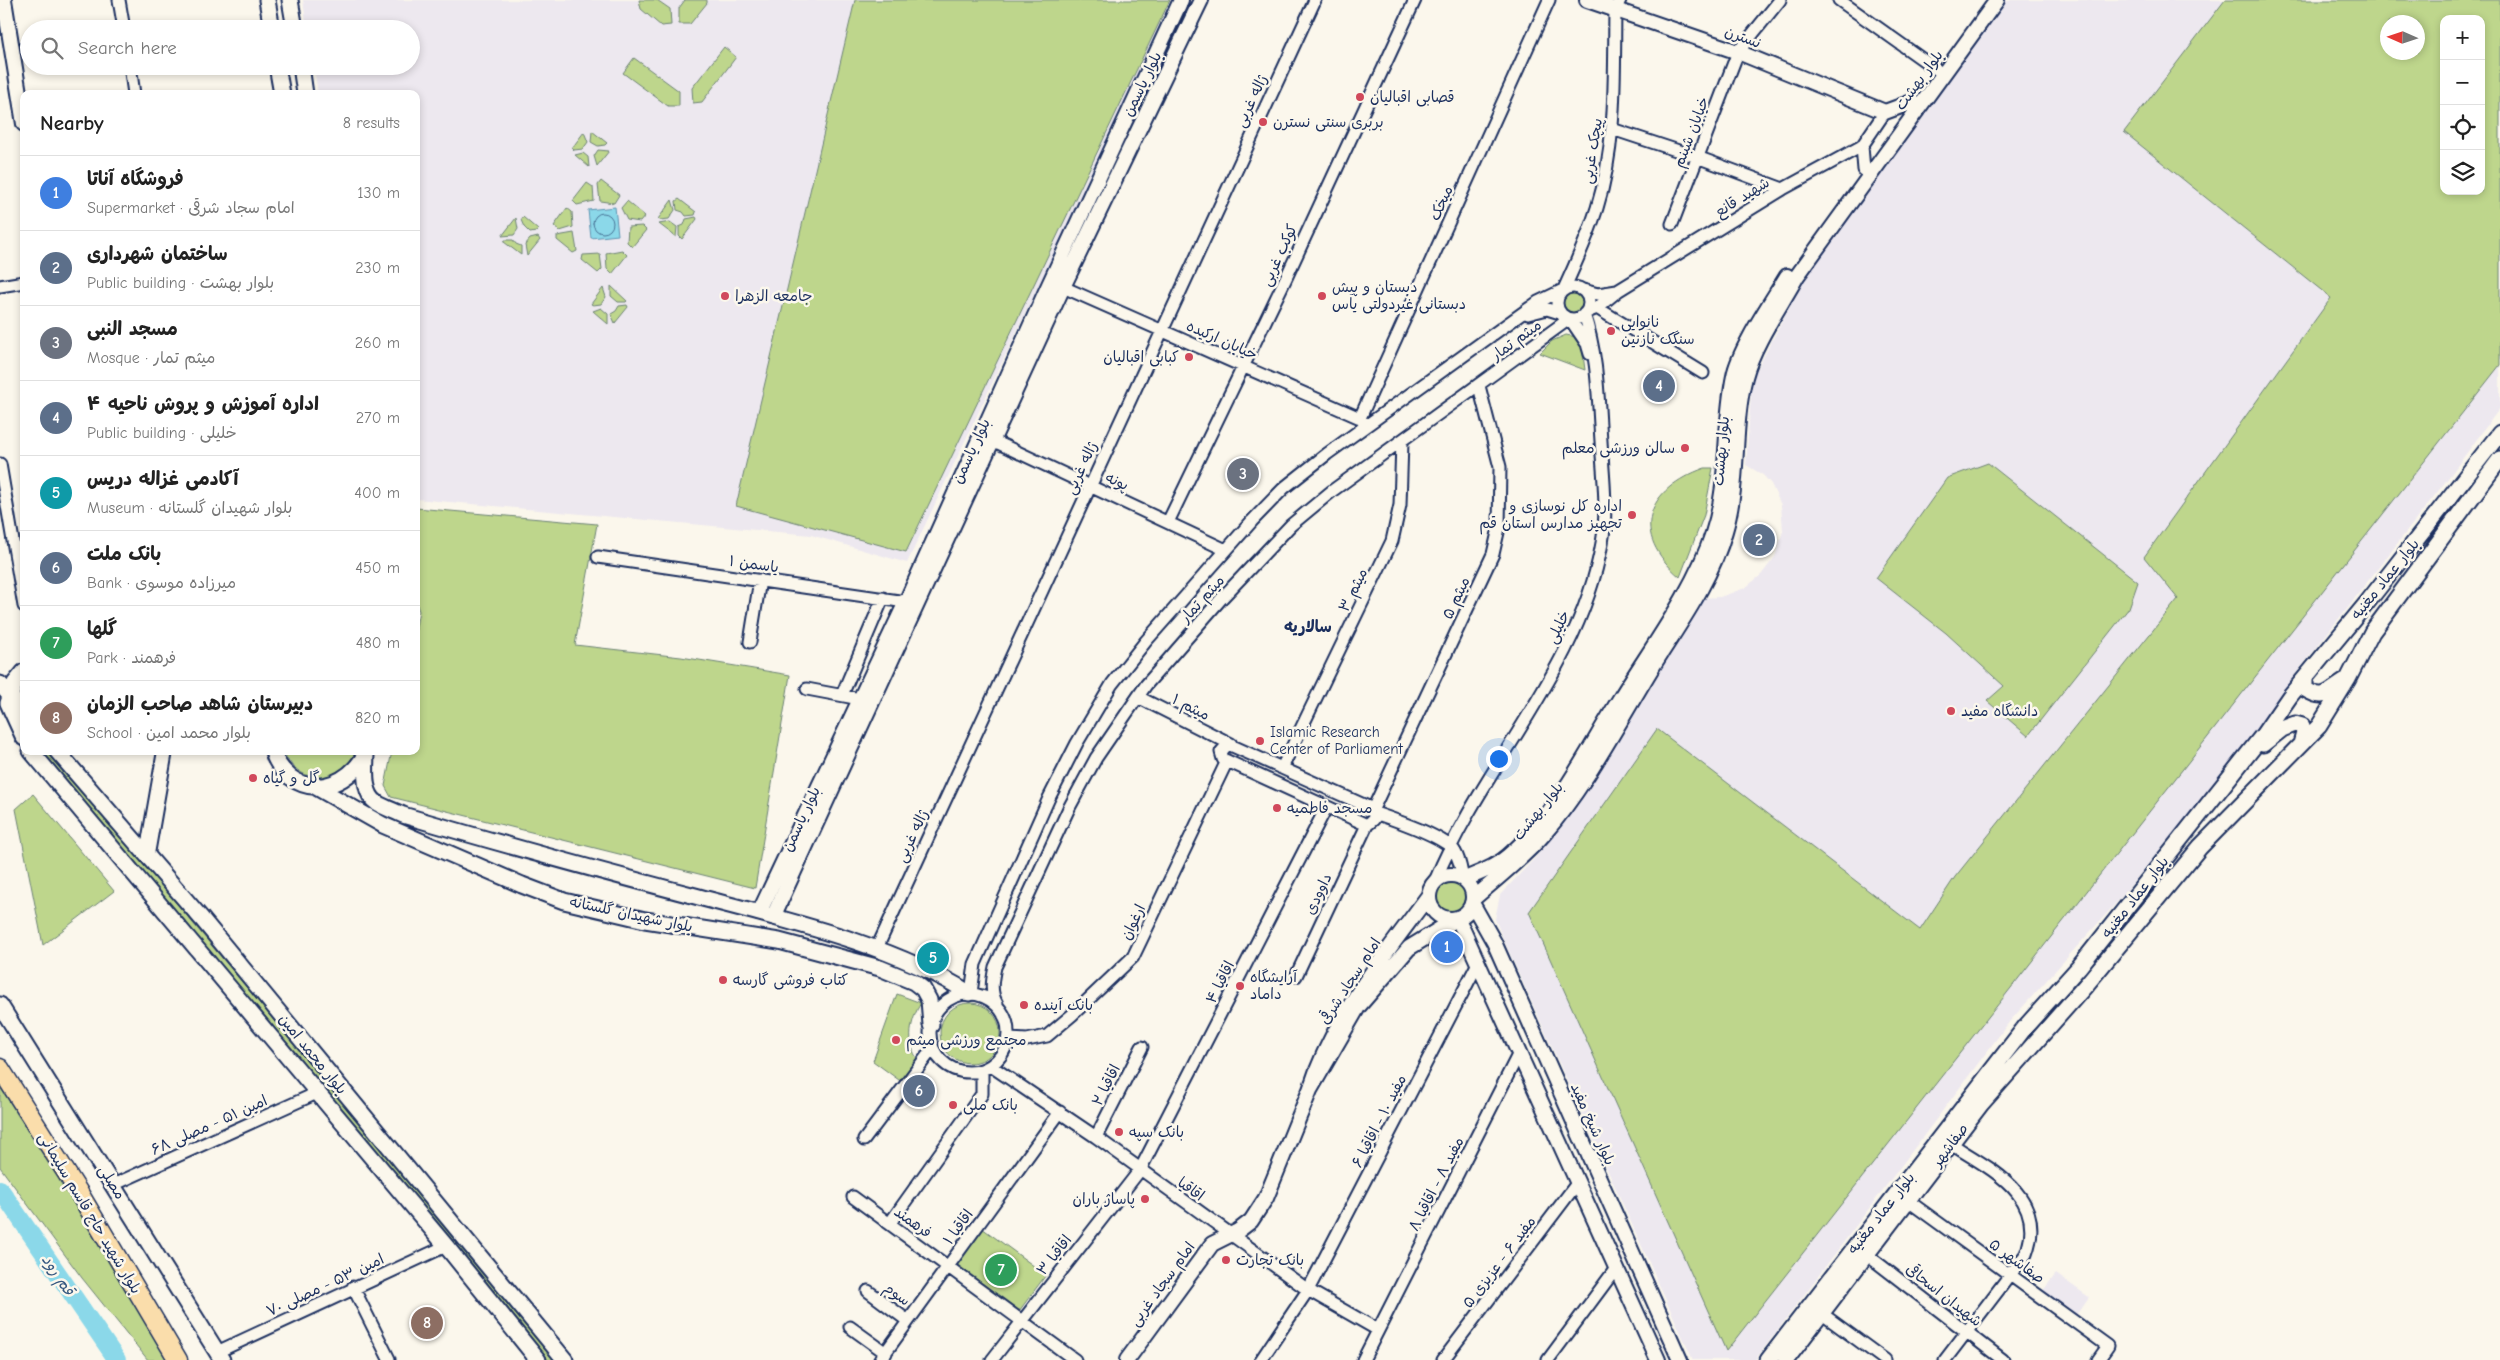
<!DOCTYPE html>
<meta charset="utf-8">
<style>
:root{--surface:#fff;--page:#f2f2f2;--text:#222;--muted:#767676;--line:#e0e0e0;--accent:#db2777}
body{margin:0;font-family:"Comic Neue","Playpen Sans Arabic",sans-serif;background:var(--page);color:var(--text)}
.controls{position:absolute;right:15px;top:15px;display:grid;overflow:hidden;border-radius:10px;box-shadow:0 2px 8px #0003}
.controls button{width:45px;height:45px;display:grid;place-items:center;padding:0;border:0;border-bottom:1px solid var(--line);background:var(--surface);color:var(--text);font:25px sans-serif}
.compass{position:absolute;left:2380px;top:15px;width:45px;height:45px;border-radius:50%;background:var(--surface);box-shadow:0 2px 8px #0003;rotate:273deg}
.you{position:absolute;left:1498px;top:758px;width:18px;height:18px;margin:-12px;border:4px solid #fff;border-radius:50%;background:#1a73e8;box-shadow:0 0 0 8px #1a73e833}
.badge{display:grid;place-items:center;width:32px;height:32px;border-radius:50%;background:var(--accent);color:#fff;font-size:16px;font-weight:700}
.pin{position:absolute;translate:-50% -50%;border:2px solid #fff;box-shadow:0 1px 5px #0006}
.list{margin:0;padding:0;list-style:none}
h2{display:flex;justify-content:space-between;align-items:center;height:65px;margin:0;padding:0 20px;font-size:21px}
h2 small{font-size:16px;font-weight:400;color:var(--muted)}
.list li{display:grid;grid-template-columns:32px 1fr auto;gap:15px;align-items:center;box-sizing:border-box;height:75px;padding:0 20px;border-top:1px solid var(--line)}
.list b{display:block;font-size:19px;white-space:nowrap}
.list p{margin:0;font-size:16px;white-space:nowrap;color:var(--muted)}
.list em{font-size:16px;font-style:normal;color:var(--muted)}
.icon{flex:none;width:28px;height:28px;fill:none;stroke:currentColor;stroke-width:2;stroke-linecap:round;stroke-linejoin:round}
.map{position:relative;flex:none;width:2500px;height:1360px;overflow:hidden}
.search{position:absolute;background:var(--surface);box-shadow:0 2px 8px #0003;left:20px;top:20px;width:400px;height:55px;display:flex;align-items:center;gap:12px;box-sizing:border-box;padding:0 18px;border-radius:28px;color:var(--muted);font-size:19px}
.panel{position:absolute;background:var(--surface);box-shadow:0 2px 8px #0003;left:20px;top:90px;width:400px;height:665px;border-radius:10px}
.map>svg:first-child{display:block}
.built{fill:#ede8ef;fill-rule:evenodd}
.green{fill:#bed68c;stroke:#6c8275;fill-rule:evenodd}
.water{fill:#8bd8e9;stroke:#5e94b1}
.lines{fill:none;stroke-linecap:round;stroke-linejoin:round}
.shore{stroke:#487396;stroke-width:1}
.river{stroke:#8bd8e9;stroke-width:18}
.minor-casing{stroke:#1b2f5e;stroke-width:15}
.tertiary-casing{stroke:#1b2f5e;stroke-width:18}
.secondary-casing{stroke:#1b2f5e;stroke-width:19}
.primary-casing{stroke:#1b2f5e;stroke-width:21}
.minor{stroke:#fbf7ec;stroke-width:11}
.tertiary{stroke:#fbf7ec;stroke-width:14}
.secondary{stroke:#fbf7ec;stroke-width:15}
.primary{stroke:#faddab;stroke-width:18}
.poi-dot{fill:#d1495b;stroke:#fbf7ec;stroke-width:2}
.labels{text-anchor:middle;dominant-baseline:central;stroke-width:5;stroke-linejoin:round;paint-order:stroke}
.street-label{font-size:15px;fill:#1b2f5e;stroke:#fbf7ec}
.poi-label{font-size:15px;fill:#1b2f5e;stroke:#fbf7ec;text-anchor:start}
.neighbourhood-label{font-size:16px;font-weight:bold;fill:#1b2f5e;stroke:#fbf7ec}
.water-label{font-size:16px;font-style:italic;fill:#375981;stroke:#fbf7ec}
</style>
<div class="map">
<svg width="2500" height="1360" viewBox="0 0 2500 1360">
<rect width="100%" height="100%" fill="#fbf7ec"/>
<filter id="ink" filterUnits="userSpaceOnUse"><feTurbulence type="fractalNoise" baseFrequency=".02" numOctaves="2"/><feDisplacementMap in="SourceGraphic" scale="10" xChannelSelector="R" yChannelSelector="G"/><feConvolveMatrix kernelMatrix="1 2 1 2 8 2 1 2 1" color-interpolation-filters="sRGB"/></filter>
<g filter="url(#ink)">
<!-- built -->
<path class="built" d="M303,0h871l-267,563 -96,-28 -395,-36v-405h-98l-4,-28h97v-37h-104z
M2005,0h495v408l-54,73 -152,195 -49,69 -127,156 -108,120 -255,339h-62l-191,-424 -7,-17 5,-24 35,-37 36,-45 131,-215 18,-1 25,-9 16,-13 14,-18 8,-26 -2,-26 -10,-21 -8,-9 -17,-10 6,-86 51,-98zM2444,19h37v172h-37zM2388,22h30v30h-30z
M2056,1274l33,23 -15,21 -33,-25z"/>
<!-- green -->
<path class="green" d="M639,0h18l13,9 1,16 -10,1 -20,-17z
M685,0h22v3l-17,21h-11v-16z
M855,0h315l-264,552 -170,-46z
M2225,0h275v365l-774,986 -197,-439 128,-183 263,201 35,-53 223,-278 -34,-42 187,-259 -207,-166zM2444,19h37v172h-37zM2388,22h30v30h-30z
M724,47l12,10 -34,45 -9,1 -1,-15z
M634,58l45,33v15h-11l-45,-33z
M592,131l15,12 -2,2 -7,1 -7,-4z
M584,132l4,10 -5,7 -9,1 -2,-2z
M598,150l11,1 -12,15 -3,-10z
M583,153l5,4 1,10 -14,-12z
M601,181l18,14 -5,8 -14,-2 -2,-16z
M587,183l6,4 1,14 -17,4 -4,-4z
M679,199l17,13 -1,3 -9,1 -3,-4 -6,-2 -1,-9z
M672,200l3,10 -6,9 -9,1 -2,-1z
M627,201l18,15 -5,6 -13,-2 -6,-12z
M567,208l5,4 1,15 -13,4 -6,-5z
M523,217l15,13 -2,2 -6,1 -6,-6 -3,-7z
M696,217l1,2 -15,20 -3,-3v-9l5,-2 2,-6z
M516,218l2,11 -4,6 -12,1z
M670,222l7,5 -1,10 -17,-13z
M642,226l4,4 -14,17 -5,-5 1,-15z
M574,233l3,18 -4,2 -16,-13v-4z
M538,237l2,3 -13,16 -2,-11 5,-6z
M505,240h8l3,4 5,2v9l-17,-13z
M622,250l5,5 -15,19 -5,-5 -1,-16z
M600,254l2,15 -4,4 -16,-13 1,-5z
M611,286l16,15 -1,1h-8l-7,-6z
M603,288l3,9 -5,7 -8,1 -2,-1z
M1562 303a11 11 0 1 1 22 0a11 11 0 1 1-22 0Z
M627,305l1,2 -13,16 -4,-9 5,-3 3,-5z
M601,308l7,6v10l-15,-13z
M1566,335l11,2 5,10 3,23 -45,-17 12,-12z
M1988,463l150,119 -9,26 -101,128 -41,-35 17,-15 -58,-53 -70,-55 71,-100z
M1705,468h8l-9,47 -24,62c-51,-44 -34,-88 25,-109z
M416,508l181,16 -22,121 106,12 109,18 -35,213 -364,-91 -6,-11 7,-35h24v-124l3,-16 -3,-9z
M42,751h8l506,609h-10l-17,-20 -401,-482z
M283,751h76c-20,32 -58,38 -76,0z
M33,794l81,97 -71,54 -27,-136z
M1434 897a17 17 0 1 1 34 0a17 17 0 1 1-34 0Z
M897,994l24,9c-11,17 -15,40 -3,57l-15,23 -30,-22z
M940 1033a30 30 0 1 1 60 0a30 30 0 1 1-60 0Z
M0,1075l174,285h-26l-66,-82 -82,-111z
M982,1228l64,47 -27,36 -63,-46z"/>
<!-- water -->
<path class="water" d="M615,207l3,28 -27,3 -3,-28z"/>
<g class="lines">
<!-- shore -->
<path class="shore" d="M593 223a10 10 0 1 1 20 0a10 10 0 1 1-20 0Z"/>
<!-- river -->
<path class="river" d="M0,1189l117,171"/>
<defs>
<path id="minor" d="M119,0l5,29
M1839,0l97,69
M130,66l4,28
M1612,129l85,28 86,32
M1862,146l2,24
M1672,224l66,-172 42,-52
M0,286l24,-4
M1557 303a16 16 0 1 1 32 0a16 16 0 1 1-32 0Z
M1063,287l297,131 4,5
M1564,289c12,-26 24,-53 33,-81 20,-64 17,-132 18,-198l5,-10
M1583,290l15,4 19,-3
M1597,308l106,65
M1585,313l12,-5 22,-18 164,-101 79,-43 23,-34
M1528,314l19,-5 13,4
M1570,319l17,25 3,10
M1360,418l189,-418
M994,441l232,109
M0,464l24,142
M1168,522l118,-244 129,-278
M598,557l308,45
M750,642l10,-62
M807,689l53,10
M842,695l41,-97
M1138,697l93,47
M1228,744l145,65 1,10 -7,6 -144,-66 -2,-7z
M1282,768l110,-227 8,-36 2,-63
M1373,809l120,-255 6,-26 1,-61 -21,-81
M1375,813c17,6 72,24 80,39 5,8 6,18 8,27
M1435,881c47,-116 145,-211 167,-338 6,-33 1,-69 -1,-102 -3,-43 -3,-86 -17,-127
M876,950l439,-950
M1296,976l71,-151
M971,993l4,-29 74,-166 28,-55 35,-59 34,-43 106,-120 32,-33 43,-34 211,-152 25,-12
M930 1033a39 39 0 1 1 78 0a39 39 0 1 1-78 0Z
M997,1004c-7,-12 -5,-23 -2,-37l74,-159 27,-50 50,-73 75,-86 70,-74 41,-34 237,-172
M1008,1039l19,1 20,-4 25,-21 61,-58 94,-196
M991,1066l105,71 212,153 70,40
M1096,1137l46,-90
M864,1140l69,-92
M113,1185l204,-92
M853,1197l222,163
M1907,1200l201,146 -10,14
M890,1223l92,-129v-24
M1866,1254l137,106
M353,1287l36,72
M868,1291l40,30
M1821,1313l64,47
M850,1327l36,26
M217,1352l229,-106
M880,1360l180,-248
M992,1360l148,-190 186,-362
M1261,1360l47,-70 169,-325
M1363,1360l156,-307
M1443,1360l135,-178
M1548,1360l69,-93
M1945,1360l81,-106c22,-58 -34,-84 -75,-110"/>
<path id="tertiary" d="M4,0l20,124
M1587,0l151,52 147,60 27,-10
M147,854l18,-103
M1429 897a22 22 0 1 1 44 0a22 22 0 1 1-44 0Z
M1465,879c15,-6 30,-12 43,-23 49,-41 79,-105 113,-159 32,-52 73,-106 92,-164 17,-51 10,-106 21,-157 5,-27 38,-75 53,-100
M1429,895c-45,61 -96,122 -119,195l48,-83 51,-59 47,-29
M1473,899c24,-21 49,-40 70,-64 45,-52 77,-116 113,-174 26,-41 56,-83 69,-130 15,-50 7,-104 20,-154 9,-34 35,-70 52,-101l200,-276
M1472,903l22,39 186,418
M759,913l147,-311 141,-313 134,-289
M773,917l290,-630 138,-287
M1458,919l200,441
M1127,1360l85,-116 26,-13 13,-10 15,-23 44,-108"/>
<path id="secondary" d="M267,0l5,29
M290,0l5,29
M277,66l5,28
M301,66l4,28
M24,672l-9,11 -7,20 16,35
M2305,678v11c19,12 22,4 39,-7
M0,684l24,28
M2263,744l19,-15 13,-5 7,2 2,7 -3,11
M31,751l415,495 92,114
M57,751l145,168 363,441
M273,751c2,11 9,19 17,26 28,21 61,4 76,-24
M366,753c0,15 -4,40 11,50 8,5 18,8 26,12 98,29 197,56 296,82 89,24 192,47 270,96
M316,787l67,38 139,60 42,16 81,19 134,21 101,27 34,14 9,7 6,11 2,25
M0,1005l222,355
M1768,1360l258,-334 53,-59 184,-232 27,-39 76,-92 134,-171
M1786,1360l195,-256 105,-119 114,-138 119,-121 29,-47 24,-47 128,-173"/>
<path id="primary" d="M0,1068l78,123 100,169"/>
</defs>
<!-- minor casing -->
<use href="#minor" class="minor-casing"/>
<!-- tertiary casing -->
<use href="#tertiary" class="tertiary-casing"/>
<!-- secondary casing -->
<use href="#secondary" class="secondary-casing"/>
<!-- primary casing -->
<use href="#primary" class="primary-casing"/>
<!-- minor -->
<use href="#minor" class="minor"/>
<!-- tertiary -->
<use href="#tertiary" class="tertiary"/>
<!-- secondary -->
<use href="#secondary" class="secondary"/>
<!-- primary -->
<use href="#primary" class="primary"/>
</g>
</g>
<!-- markers -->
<g class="poi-dot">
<circle cx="1360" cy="97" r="5"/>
<circle cx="1263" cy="122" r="5"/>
<circle cx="725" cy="296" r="5"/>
<circle cx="1322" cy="296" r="5"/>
<circle cx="1611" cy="331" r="5"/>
<circle cx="1189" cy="357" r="5"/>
<circle cx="1685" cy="448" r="5"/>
<circle cx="1632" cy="515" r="5"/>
<circle cx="1951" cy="711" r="5"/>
<circle cx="1260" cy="741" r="5"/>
<circle cx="253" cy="778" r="5"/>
<circle cx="1277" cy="808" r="5"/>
<circle cx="723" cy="980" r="5"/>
<circle cx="1240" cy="986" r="5"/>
<circle cx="1024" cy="1005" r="5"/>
<circle cx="896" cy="1040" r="5"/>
<circle cx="953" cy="1105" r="5"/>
<circle cx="1119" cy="1132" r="5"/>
<circle cx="1145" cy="1199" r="5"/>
<circle cx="1226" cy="1260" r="5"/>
</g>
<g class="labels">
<!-- street labels -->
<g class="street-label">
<text transform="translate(1743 37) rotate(21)">نسترن</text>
<text transform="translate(1919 80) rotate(-54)">بلوار بهشت</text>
<text transform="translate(1142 84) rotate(-64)">بلوار یاسمن</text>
<text transform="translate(1251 101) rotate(-65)">ژاله غربی</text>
<text transform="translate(1691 132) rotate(-69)">خیابان شبنم</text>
<text transform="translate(1592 151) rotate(-81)">پیچک غربی</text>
<text transform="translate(1742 197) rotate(-32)">شهید قانع</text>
<text transform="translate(1441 203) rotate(-66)">میخک</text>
<text transform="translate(1279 255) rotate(-65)">کوکب غربی</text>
<text transform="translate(1222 340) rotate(24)">خیابان ارکیده</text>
<text transform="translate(1516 340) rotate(-36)">میثم تمار</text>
<text transform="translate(971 451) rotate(-65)">بلوار یاسمن</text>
<text transform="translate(1721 451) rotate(-85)">بلوار بهشت</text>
<text transform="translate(1081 468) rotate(-65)">ژاله غربی</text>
<text transform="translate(1117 481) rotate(25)">پونه</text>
<text transform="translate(754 564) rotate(8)">یاسمن ۱</text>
<text transform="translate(2385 579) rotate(-51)">بلوار عماد مغنیه</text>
<text transform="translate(1353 590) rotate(-64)">میثم ۳</text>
<text transform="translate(1456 598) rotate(-65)">میثم ۵</text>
<text transform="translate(1202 599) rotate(-48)">میثم تمار</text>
<text transform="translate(1558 627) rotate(-65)">خلیلی</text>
<text transform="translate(1191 707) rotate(27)">میثم ۱</text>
<text transform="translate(1538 811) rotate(-51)">بلوار بهشت</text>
<text transform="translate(801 819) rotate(-65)">بلوار یاسمن</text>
<text transform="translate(912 836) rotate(-65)">ژاله غربی</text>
<text transform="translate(1318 894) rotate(-65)">داوودی</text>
<text transform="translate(2135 897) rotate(-52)">بلوار عماد مغنیه</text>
<text transform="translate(631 914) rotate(12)">بلوار شهیدان گلستانه</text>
<text transform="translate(1133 922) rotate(-64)">ارغوان</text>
<text transform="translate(1350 981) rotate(-57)">امام سجاد شرقی</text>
<text transform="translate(1220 982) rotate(-63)">اقاقیا ۴</text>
<text transform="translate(313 1054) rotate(51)">بلوار محمد امین</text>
<text transform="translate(1106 1085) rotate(-63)">اقاقیا ۲</text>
<text transform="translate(1379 1121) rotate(-63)">مفید ۱۰ - اقاقیا ۶</text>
<text transform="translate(1593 1124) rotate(66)">بلوار شیخ مفید</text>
<text transform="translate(209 1125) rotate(-24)">امین ۵۱ - مصلی ۶۸</text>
<text transform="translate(1950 1145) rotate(-53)">صفاشهر</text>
<text transform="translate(112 1182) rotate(58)">مصلی</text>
<text transform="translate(1436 1184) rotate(-63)">مفید ۸ - اقاقیا ۸</text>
<text transform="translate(1191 1189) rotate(36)">اقاقیا</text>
<text transform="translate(90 1213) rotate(59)">بلوار شهید حاج قاسم سلیمانی</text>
<text transform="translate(1881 1213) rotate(-52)">بلوار عماد مغنیه</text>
<text transform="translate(913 1222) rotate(36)">فرهمند</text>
<text transform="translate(958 1227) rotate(-54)">اقاقیا ۱</text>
<text transform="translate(1054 1255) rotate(-52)">اقاقیا ۳</text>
<text transform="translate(2017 1261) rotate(36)">صفاشهر ۵</text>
<text transform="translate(1499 1262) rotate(-53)">مفید ۶ - عزیزی ۵</text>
<text transform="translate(1162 1284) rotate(-54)">امام سجاد غربی</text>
<text transform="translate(325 1285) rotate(-25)">امین ۵۳ - مصلی ۷۰</text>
<text transform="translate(897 1294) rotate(36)">سوم</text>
<text transform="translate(1944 1295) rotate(38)">شهیدان اسحاقی</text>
</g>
<!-- poi labels -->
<g class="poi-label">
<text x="1370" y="97">قصابی اقبالیان</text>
<text x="1273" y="122">بربری سنتی نسترن</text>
<text x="1332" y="287">دبستان و پیش<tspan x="1332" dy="17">دبستانی غیردولتی یاس</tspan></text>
<text x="735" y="296">جامعه الزهرا</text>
<text x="1621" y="322">نانوایی<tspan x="1621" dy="17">سنگک نازنین</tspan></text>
<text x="1179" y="357" text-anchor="end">کبابی اقبالیان</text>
<text x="1675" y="448" text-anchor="end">سالن ورزشی معلم</text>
<text x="1622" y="506" text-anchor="end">اداره کل نوسازی و<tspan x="1622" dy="17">تجهیز مدارس استان قم</tspan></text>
<text x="1961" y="711">دانشگاه مفید</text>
<text x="1270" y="732">Islamic Research<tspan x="1270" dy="17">Center of Parliament</tspan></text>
<text x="263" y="778">گل و گیاه</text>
<text x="1287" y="808">مسجد فاطمیه</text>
<text x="1250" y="977">آرایشگاه<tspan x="1250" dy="17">داماد</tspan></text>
<text x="733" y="980">کتاب فروشی گارسه</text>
<text x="1034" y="1005">بانک آینده</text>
<text x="906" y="1040">مجتمع ورزشی میثم</text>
<text x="963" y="1105">بانک ملی</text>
<text x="1129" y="1132">بانک سپه</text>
<text x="1135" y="1199" text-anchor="end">پاساژ باران</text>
<text x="1236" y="1260">بانک تجارت</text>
</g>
<!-- neighbourhood labels -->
<g class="neighbourhood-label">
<text x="1308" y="627">سالاریه</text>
</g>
<!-- water labels -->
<g class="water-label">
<text transform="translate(58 1275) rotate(56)">قم رود</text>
</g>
</g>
</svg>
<div class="controls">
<button>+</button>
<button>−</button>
<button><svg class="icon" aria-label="locate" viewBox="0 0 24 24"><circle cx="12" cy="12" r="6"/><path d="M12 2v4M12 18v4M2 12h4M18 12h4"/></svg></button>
<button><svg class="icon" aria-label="layers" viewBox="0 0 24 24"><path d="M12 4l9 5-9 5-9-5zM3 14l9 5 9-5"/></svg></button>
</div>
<svg class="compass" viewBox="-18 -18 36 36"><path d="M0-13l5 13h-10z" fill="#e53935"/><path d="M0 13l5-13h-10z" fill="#767676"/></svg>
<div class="you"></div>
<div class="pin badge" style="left:1447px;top:947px;background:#3f7fe0">1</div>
<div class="pin badge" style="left:1759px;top:540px;background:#5c6f8a">2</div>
<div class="pin badge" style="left:1243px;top:474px;background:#6b7280">3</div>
<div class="pin badge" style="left:1659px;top:386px;background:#5c6f8a">4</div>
<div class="pin badge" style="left:933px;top:958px;background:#0f9aa8">5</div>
<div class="pin badge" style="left:919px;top:1091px;background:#5c6f8a">6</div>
<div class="pin badge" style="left:1001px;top:1270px;background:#2e9e5b">7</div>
<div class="pin badge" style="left:427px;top:1323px;background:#8d6e63">8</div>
<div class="search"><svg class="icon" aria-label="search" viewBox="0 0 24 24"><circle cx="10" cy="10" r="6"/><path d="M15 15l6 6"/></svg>Search here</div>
<section class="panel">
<h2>Nearby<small>8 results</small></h2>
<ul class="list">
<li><span class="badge" style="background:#3f7fe0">1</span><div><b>فروشگاه آناتا</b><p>Supermarket · امام سجاد شرقی</p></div><em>130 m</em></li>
<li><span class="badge" style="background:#5c6f8a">2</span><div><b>ساختمان شهرداری</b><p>Public building · بلوار بهشت</p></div><em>230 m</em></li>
<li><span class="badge" style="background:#6b7280">3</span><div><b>مسجد النبی</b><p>Mosque · میثم تمار</p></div><em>260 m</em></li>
<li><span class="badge" style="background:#5c6f8a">4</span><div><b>اداره آموزش و پروش ناحیه ۴</b><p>Public building · خلیلی</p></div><em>270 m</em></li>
<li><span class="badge" style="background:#0f9aa8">5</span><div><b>آکادمی غزاله دریس</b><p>Museum · بلوار شهیدان گلستانه</p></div><em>400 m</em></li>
<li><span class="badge" style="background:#5c6f8a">6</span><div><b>بانک ملت</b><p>Bank · میرزاده موسوی</p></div><em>450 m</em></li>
<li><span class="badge" style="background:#2e9e5b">7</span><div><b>گلها</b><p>Park · فرهمند</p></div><em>480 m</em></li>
<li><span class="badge" style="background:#8d6e63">8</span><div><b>دبیرستان شاهد صاحب الزمان</b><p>School · بلوار محمد امین</p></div><em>820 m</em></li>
</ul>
</section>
</div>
